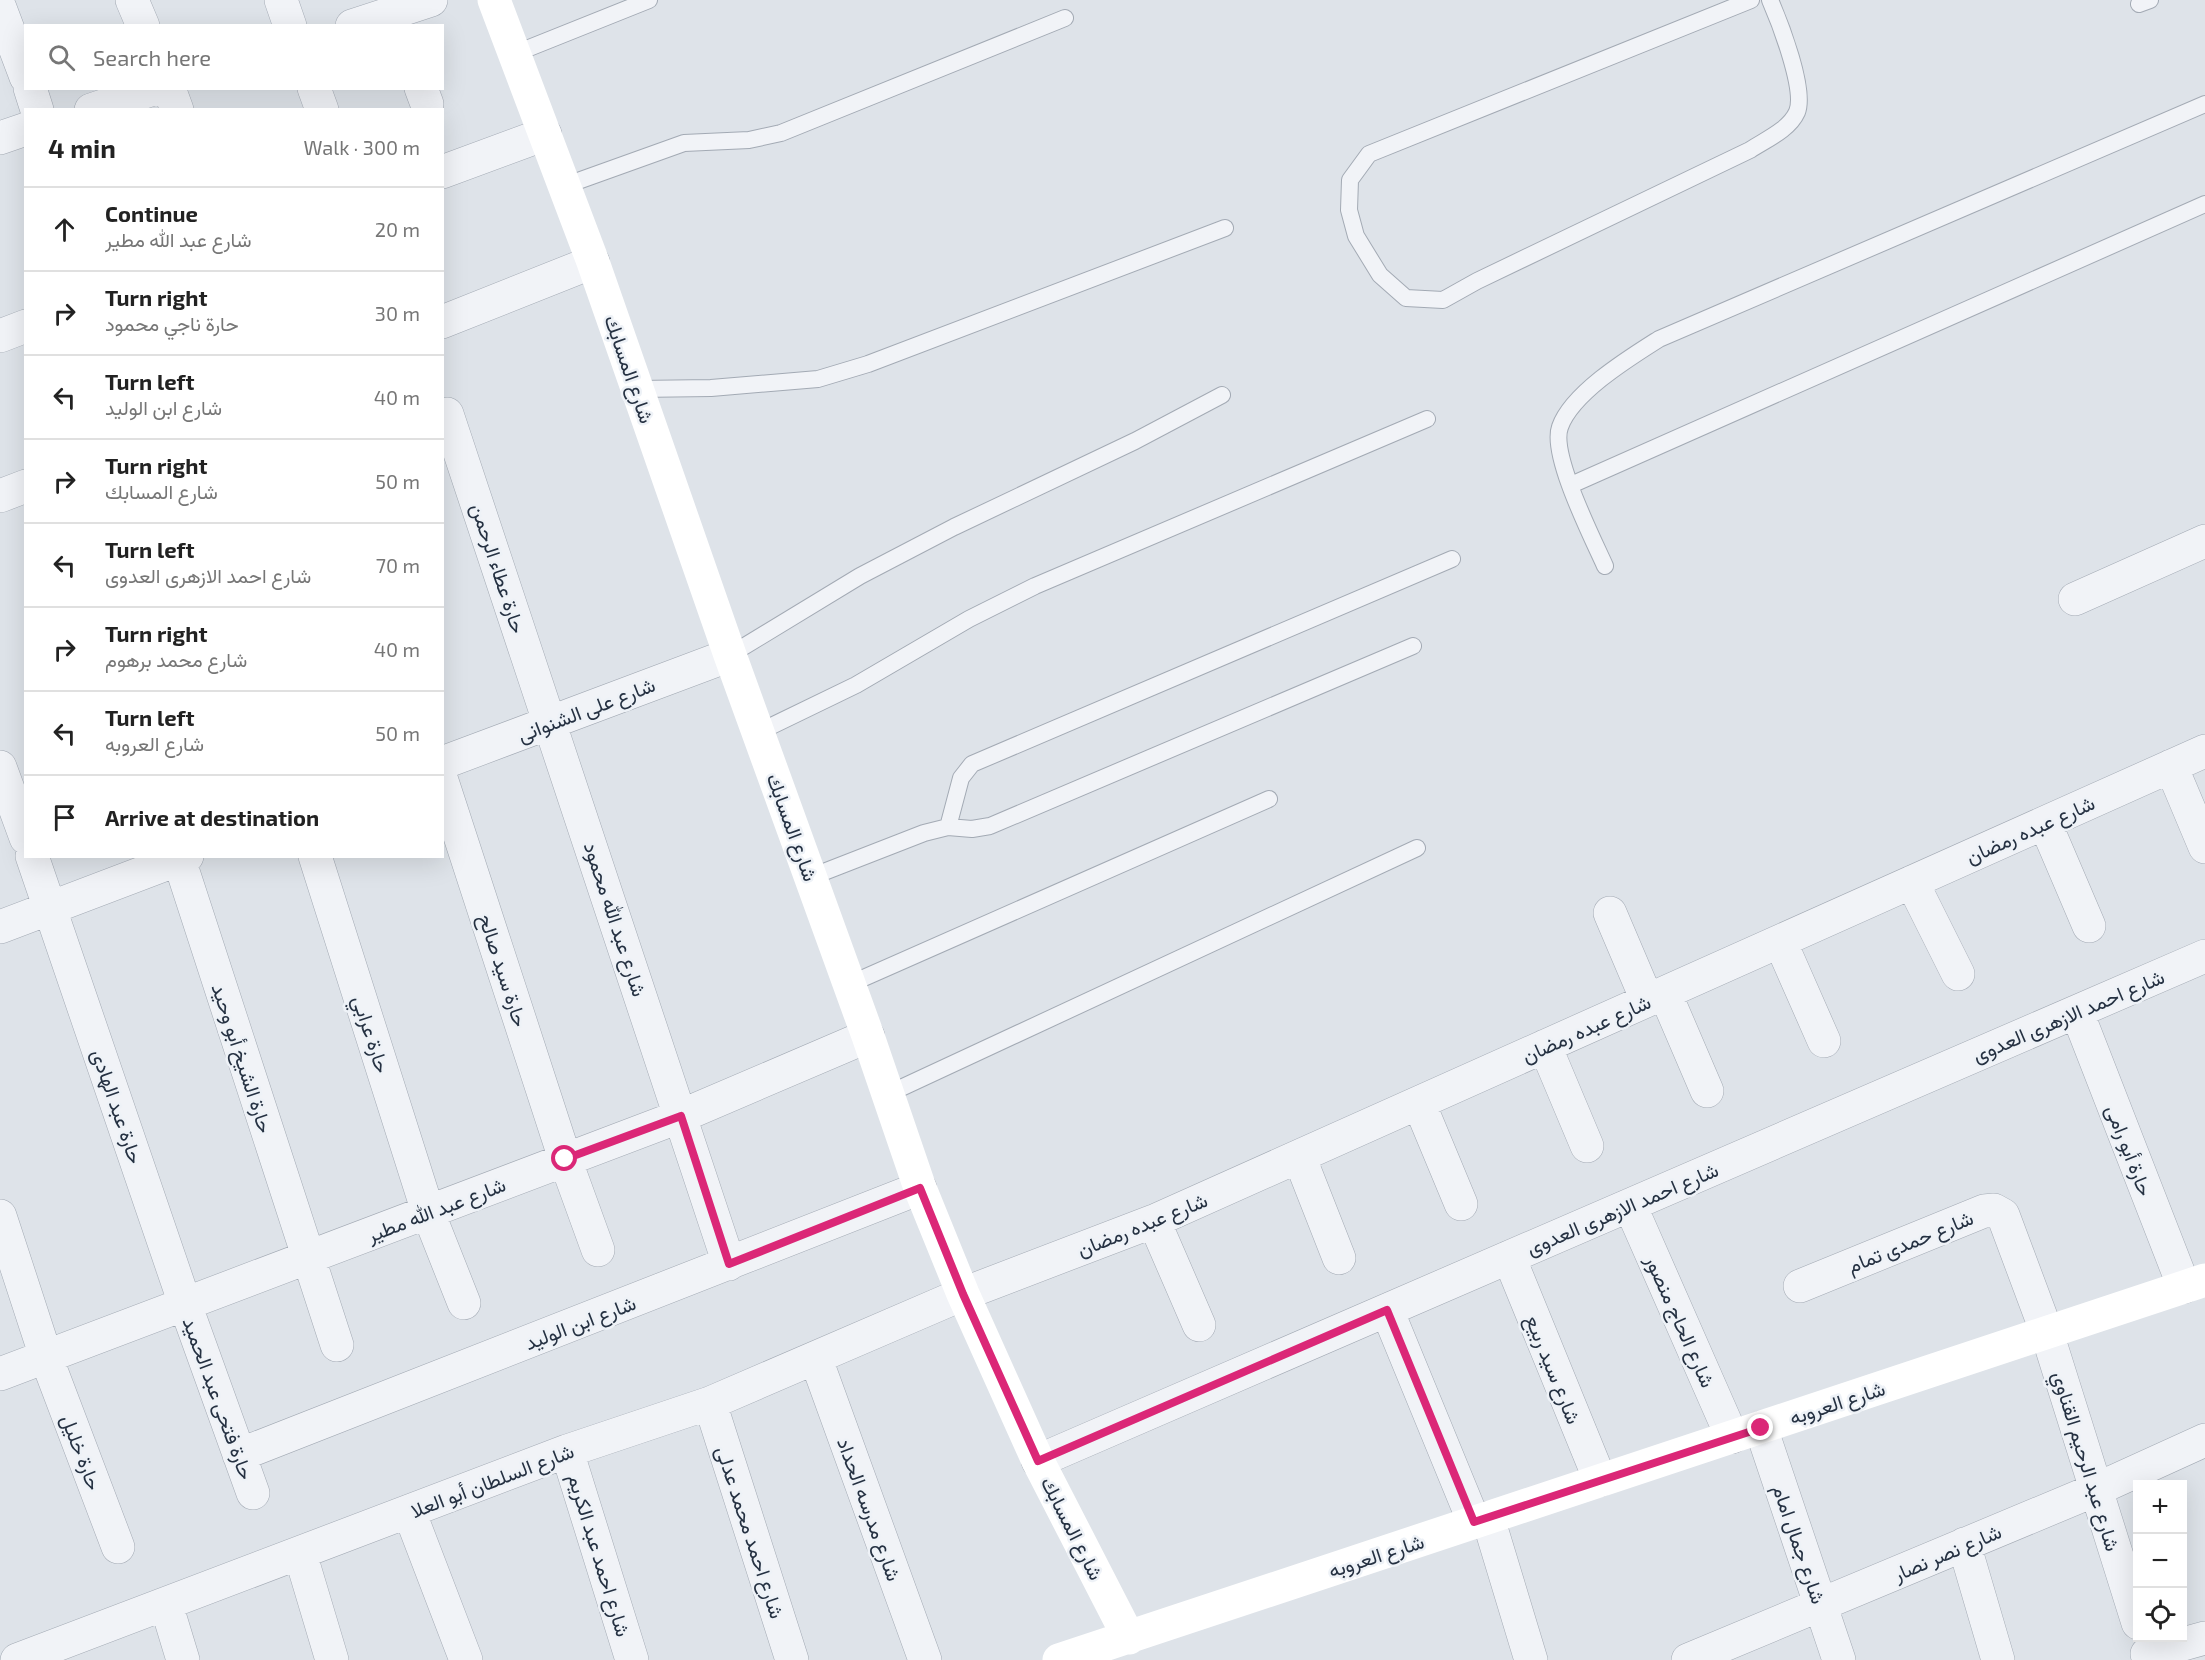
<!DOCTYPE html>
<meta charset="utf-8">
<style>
:root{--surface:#fff;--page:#f6f6f6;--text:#222;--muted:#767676;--line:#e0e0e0}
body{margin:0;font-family:"Exo 2",Vazirmatn,sans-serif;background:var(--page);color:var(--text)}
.controls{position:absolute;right:18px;bottom:18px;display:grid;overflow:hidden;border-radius:0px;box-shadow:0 6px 24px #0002}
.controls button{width:54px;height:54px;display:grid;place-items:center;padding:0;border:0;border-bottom:2px solid var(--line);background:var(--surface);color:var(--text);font:30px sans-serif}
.stop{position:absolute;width:18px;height:18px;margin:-14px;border:4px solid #db2777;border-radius:50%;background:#fff}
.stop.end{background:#db2777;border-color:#fff;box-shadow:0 2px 6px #0008}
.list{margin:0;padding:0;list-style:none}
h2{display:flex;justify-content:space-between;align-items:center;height:78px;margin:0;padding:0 24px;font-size:26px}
h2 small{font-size:20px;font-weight:400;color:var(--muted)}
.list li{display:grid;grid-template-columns:39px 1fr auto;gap:18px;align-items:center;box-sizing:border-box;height:84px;padding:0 24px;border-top:2px solid var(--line)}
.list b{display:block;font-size:22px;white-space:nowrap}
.list p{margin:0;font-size:20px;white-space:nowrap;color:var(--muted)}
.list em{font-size:20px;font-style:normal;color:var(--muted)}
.icon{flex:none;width:33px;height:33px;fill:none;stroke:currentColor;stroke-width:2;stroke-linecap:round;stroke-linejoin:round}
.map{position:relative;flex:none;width:2205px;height:1660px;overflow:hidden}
.search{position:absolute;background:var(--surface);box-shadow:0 6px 24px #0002;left:24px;top:24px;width:420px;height:66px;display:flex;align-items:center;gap:15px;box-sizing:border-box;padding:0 21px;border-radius:0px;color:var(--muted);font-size:22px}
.panel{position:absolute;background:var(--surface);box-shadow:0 6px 24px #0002;left:24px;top:108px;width:420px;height:750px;border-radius:0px}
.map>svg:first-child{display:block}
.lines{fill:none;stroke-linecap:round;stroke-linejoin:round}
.lane-casing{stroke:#a3aab4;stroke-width:18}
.street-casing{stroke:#a3aab4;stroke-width:34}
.lane{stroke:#f1f3f7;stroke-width:16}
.street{stroke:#f1f3f7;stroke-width:33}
.secondary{stroke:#fff;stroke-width:33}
.route{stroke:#db2777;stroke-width:8}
.labels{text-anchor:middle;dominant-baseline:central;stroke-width:5;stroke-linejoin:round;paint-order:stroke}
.street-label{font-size:20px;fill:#253142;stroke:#eef2f7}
</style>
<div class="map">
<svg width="2205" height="1660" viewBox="0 0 2205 1660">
<rect width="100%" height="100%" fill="#dee3e9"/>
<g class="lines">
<defs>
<path id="lane" d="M1751,0l-382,154 -19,26 -1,30 7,26 24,39 26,23 37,2 34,-19 273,-131c15,-10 39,-20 47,-38 9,-22 -17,-89 -27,-112
M2139,4l11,-4
M514,54l135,-54
M564,186l120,-43 65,-3 32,-7 284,-115
M637,389l74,-1 107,-9 50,-15 357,-136
M1571,485l634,-281
M1605,566c-13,-29 -55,-112 -45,-139 12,-34 69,-69 99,-88l546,-235
M730,655l130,-79 94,-49 181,-86 87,-46
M759,732l97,-47 113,-66 66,-33 392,-167
M948,827l13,-49 11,-14 480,-205
M811,877l113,-44 24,-6 24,2 18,-3 423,-180
M850,984l419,-185
M888,1094l529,-246"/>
<path id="street" d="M132,0l11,26
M281,0l9,26
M0,8l26,69
M352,26l79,-26
M30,88l7,22
M169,88l8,22
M314,88l8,22
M421,88l6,16
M91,110l65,-22
M0,138l26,-9
M442,172l103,-38
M442,322l151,-60
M0,336l26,-10
M447,414l282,850
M0,496l26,-10
M2075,599l130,-58
M442,763l288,-108
M2171,766l34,81
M0,767l26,71
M442,781l123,378 33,91
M2045,823l44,103
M32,856l153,448 68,189
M178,856l159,489
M315,856l113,356 36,91
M1912,882l46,92
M1610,913l37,87
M0,927l187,-71
M1780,941l44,100
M1665,993l42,98
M2077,1012l107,275
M1545,1046l42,100
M1419,1103l42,101
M1299,1156l40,102
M1630,1205l102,232
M0,1216l46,141 72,190
M1154,1221l45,104
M1509,1257l91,223
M1800,1286l184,-75 10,-1 9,5 44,118 91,290
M1387,1310l87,212
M816,1359l109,301
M0,1374l681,-258 187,-80
M710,1403l82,257
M1761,1428l78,232
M567,1451l65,209
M239,1455l681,-267
M1038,1461l1167,-505
M409,1511l57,149
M1488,1518l43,142
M1964,1544l34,116
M300,1553l32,107
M166,1604l17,56
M2147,1654l58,-16
M17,1660l550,-209 143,-48 253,-109 191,-73 1051,-470
M1688,1660l407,-170 110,-50"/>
</defs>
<!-- lane casing -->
<use href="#lane" class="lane-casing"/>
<!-- street casing -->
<use href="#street" class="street-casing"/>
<!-- lane -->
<use href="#lane" class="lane"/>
<!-- street -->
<use href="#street" class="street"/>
<!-- secondary -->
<path class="secondary" d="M494,0l99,262 137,393 138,381 52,152 43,106 75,167 91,177
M1059,1660l1146,-380"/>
</g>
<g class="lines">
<!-- route -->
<path class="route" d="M565,1159l116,-43 48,148 191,-76 43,106 75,167 349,-151 87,212 287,-94"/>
</g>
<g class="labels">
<!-- street labels -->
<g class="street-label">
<text transform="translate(630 369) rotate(71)">شارع المسابك</text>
<text transform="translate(499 568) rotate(72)">حارة عطاء الرحمن</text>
<text transform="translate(586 709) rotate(-21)">شارع على الشنوانى</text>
<text transform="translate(793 827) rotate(70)">شارع المسابك</text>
<text transform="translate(2030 829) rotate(-24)">شارع عبده رمضان</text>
<text transform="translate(616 919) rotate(72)">شارع عبد الله محمود</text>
<text transform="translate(504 970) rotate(72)">حارة سيد صالح</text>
<text transform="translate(2068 1015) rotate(-23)">شارع احمد الازهرى العدوى</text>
<text transform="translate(1586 1028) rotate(-24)">شارع عبده رمضان</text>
<text transform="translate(372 1034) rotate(72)">حارة عرابي</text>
<text transform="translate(243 1058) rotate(72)">حارة الشيخ أبو وحيد</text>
<text transform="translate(118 1106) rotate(71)">حارة عبد الهادى</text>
<text transform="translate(2130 1150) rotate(69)">حارة أبو رامى</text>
<text transform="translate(1622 1208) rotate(-23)">شارع احمد الازهرى العدوى</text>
<text transform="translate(436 1209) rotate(-21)">شارع عبد الله مطير</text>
<text transform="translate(1142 1224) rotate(-22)">شارع عبده رمضان</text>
<text transform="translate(1910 1241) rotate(-22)">شارع حمدى تمام</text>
<text transform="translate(1681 1321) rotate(66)">شارع الحاج منصور</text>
<text transform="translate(580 1322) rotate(-21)">شارع ابن الوليد</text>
<text transform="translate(1554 1369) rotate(68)">شارع سيد ربيع</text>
<text transform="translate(219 1398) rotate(70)">حارة فتحى عبد الحميد</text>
<text transform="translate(1837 1402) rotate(-18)">شارع العروبه</text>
<text transform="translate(82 1452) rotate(69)">حارة خليل</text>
<text transform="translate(2087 1461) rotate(73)">شارع عبد الرحيم القناوي</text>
<text transform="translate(492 1480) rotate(-21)">شارع السلطان أبو العلا</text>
<text transform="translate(870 1509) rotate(70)">شارع مدرسه الحداد</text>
<text transform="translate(1073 1528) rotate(63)">شارع المسابك</text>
<text transform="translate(751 1532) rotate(72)">شارع احمد محمد عدلى</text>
<text transform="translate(1800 1544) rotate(71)">شارع جمال امام</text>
<text transform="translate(1947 1552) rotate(-23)">شارع نصر نصار</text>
<text transform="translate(600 1555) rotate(73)">شارع احمد عبد الكريم</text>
<text transform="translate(1376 1555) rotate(-18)">شارع العروبه</text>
</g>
</g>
</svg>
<div class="controls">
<button>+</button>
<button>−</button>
<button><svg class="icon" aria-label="locate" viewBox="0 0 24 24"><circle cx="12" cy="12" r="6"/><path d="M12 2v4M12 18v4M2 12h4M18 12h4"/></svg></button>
</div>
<div class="stop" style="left:565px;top:1159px"></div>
<div class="stop end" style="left:1761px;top:1428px"></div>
<div class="search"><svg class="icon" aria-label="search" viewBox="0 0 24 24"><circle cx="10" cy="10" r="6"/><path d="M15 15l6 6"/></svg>Search here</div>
<section class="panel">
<h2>4 min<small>Walk · 300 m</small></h2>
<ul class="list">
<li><svg class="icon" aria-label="ahead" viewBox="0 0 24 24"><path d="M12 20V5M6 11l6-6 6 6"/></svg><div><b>Continue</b><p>شارع عبد الله مطير</p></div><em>20 m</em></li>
<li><svg class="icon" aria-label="right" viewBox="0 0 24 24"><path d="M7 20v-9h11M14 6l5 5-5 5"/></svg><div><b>Turn right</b><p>حارة ناجي محمود</p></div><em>30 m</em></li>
<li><svg class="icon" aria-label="left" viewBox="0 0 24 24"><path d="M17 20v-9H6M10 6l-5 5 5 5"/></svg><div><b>Turn left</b><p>شارع ابن الوليد</p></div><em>40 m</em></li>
<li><svg class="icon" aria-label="right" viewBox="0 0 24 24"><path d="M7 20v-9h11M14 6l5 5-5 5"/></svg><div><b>Turn right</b><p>شارع المسابك</p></div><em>50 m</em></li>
<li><svg class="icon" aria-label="left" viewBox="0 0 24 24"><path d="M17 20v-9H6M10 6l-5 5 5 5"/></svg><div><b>Turn left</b><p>شارع احمد الازهرى العدوى</p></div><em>70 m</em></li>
<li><svg class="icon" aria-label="right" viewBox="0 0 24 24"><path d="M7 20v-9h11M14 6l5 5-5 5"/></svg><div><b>Turn right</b><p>شارع محمد برهوم</p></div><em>40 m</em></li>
<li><svg class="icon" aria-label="left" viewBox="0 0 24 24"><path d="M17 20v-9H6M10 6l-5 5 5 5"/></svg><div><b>Turn left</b><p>شارع العروبه</p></div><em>50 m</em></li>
<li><svg class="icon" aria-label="arrive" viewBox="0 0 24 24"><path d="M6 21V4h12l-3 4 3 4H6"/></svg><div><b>Arrive at destination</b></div></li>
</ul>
</section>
</div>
